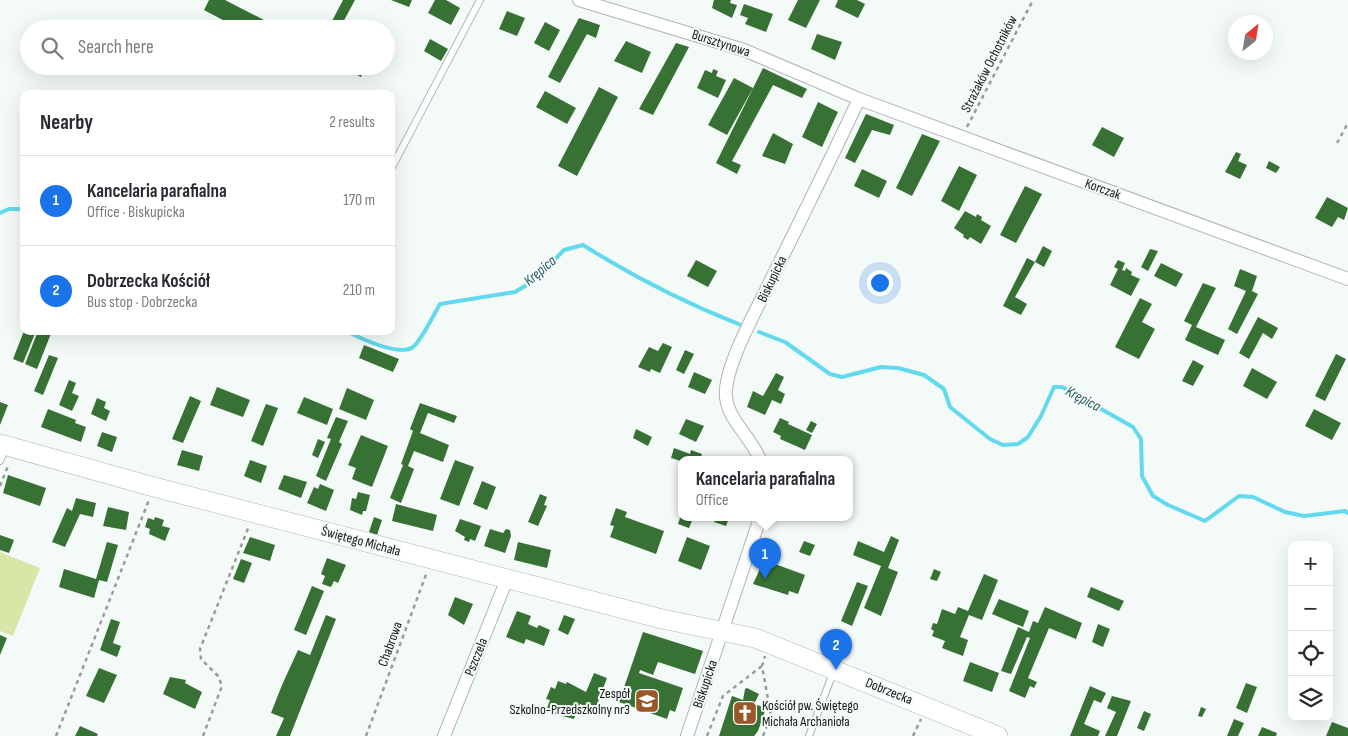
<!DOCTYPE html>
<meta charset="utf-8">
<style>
:root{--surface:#fff;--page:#f7f7f7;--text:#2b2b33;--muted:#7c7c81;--line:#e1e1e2;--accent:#1a73e8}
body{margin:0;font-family:"Sofia Sans Condensed",sans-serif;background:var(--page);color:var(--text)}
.controls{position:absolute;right:15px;bottom:15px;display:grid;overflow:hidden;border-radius:10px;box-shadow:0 5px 20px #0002}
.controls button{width:45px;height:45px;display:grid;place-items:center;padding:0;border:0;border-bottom:1px solid var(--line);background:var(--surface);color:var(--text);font:25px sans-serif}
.compass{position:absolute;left:1228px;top:15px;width:45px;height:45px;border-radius:50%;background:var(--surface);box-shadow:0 5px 20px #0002;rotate:30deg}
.you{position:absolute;left:879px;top:282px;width:18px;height:18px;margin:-12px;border:4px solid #fff;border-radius:50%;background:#1a73e8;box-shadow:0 0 0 8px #1a73e833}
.badge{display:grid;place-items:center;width:32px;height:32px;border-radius:50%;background:var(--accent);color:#fff;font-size:16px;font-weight:700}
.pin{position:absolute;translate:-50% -41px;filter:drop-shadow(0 1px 2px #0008)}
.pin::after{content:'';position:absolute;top:26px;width:18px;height:15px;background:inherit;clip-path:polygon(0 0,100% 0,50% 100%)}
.popup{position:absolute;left:678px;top:456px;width:175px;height:65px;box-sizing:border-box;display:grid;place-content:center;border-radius:10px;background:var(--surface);filter:drop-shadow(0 1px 4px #0005);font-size:16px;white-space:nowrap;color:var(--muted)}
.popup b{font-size:19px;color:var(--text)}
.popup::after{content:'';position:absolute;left:50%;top:100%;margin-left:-10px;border:10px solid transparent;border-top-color:var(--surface)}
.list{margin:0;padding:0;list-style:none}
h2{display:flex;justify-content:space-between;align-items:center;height:65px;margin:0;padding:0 20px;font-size:21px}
h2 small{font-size:16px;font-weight:400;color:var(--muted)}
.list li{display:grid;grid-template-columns:32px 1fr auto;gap:15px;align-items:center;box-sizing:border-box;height:90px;padding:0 20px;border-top:1px solid var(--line)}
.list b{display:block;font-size:19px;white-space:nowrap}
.list p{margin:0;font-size:16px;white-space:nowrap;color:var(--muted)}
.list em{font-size:16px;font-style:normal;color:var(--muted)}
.icon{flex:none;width:28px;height:28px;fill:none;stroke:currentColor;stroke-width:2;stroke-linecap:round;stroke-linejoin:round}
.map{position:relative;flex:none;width:1348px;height:736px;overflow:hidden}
.search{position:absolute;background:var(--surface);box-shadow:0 5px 20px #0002;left:20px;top:20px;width:375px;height:55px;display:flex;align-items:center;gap:12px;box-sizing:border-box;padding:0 18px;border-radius:28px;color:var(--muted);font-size:19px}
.panel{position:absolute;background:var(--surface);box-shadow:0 5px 20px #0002;left:20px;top:90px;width:375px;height:245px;border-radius:10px}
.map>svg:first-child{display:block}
.green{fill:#d6e7a8}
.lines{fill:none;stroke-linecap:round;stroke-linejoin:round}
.stream{stroke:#62d9ed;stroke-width:4}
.building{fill:#377134}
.lane-casing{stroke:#afb5b2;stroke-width:8}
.street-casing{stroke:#afb5b2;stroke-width:14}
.secondary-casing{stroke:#afb5b2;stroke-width:20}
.path{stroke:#989c9a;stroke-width:2.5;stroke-dasharray:4 4;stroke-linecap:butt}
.lane{stroke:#fff;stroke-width:6}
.street{stroke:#fff;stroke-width:12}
.secondary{stroke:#fff;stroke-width:19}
.labels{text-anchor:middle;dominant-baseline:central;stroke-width:4;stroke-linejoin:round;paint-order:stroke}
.street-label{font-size:14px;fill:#161817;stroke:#f4faf7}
.poi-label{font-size:14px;fill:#161817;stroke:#f4faf7;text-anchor:end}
.water-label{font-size:15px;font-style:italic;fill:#285b64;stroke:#f4faf7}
</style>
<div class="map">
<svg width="1348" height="736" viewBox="0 0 1348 736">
<rect width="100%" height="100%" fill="#f4faf7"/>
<!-- green -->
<path class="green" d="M0,552l40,16 -27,68 -13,-5z"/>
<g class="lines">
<!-- stream -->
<path class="stream" d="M0,213l9,-4h15
M346,331c14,7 53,26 67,16 8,-6 21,-33 27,-43l75,-12 20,-12 29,-30 19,-5c51,32 102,58 158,80
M759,332l26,10 45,32 12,3 39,-10 17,1 26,7 20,14 6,18 40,32 13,6 15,-1 10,-7 13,-21 13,-29h8l71,40 8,12 1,37 11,20 15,9 37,16 34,-25 14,1 32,15 19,4 41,-5 3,2"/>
</g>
<!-- building -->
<path class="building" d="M209,0h16l39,20 -5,9h-24l1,-2 -32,-17z
M343,0h12l-14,26 -9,-5z
M391,0h21l-3,7z
M435,0h11l14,8 -9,17 -23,-12z
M714,0h17l-1,3 7,2 -5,13 -20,-10z
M798,0h22l-14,28 -18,-8z
M838,0h19l8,4 -7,14 -23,-11z
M744,4l29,10 -7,18 -21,-8 3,-6 -8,-3z
M507,11l18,7 -8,18 -18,-7z
M579,18l21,7 -4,13 -9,-4 -27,49 -12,-6z
M545,22l15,8 -11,21 -15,-8z
M817,34l25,8 -7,18 -24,-11z
M430,39l18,10 -7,12 -17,-10z
M626,41l25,11 -9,21 -28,-12z
M676,43l13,4 -36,68 -14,-6z
M340,66h26l-5,11z
M763,68l44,21 -5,9 -29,-13 -41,76 9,4 -4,9 -21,-11z
M713,69l5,2 -2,5 10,4 -8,18 -21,-10 8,-18 7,3z
M734,78l19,10 -26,47 -19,-10z
M599,87l19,10 -41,79 -19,-10z
M545,91l31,17 -9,16 -31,-17z
M818,102l20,10 -16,35 -20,-10z
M866,114l28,11 -4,10 -18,-5 -17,33 -10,-5z
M1102,127l22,11 -10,19 -22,-12z
M773,133l20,11 -8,20 -23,-8z
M922,134l18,7 -28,55 -16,-8z
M1236,152l5,2 -3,7 9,4 -7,14 -15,-7z
M1269,161l11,6 -4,6 -10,-5z
M959,166l18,9 -18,36 -18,-10z
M862,169l25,12 -8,17 -25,-12z
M1025,186l17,8 -26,49 -16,-8z
M1327,197l21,11 -4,12 -6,-3 -6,10 -17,-9z
M965,211l11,6 1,-3 5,3 -1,3 10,6 -10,18 -11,-7 -2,3 -5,-3 1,-2 -10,-7z
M1043,246l9,5 -8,16 -9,-5 -20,35 12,7 -6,11 -18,-9 24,-48 8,4z
M1150,249l8,2 -10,20 -7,-4z
M696,260l21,11 -9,16 -21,-11z
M1118,260l7,3 -3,7 3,1 1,-3 6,4 -1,3 9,4 -9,17 -21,-11 8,-16 -4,-2z
M1161,263l22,11 -7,13 -22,-11z
M1240,269l17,7 -5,15 6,3 -21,40 -9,-5 18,-38 -12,-5z
M1203,283l13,5 -20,39 29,13 -7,15 -33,-15 7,-15 -8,-4z
M1140,298l12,6 -10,18 13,7 -16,30 -24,-12z
M1258,317l20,11 -6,11 -9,-6 -14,26 -10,-6z
M24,331h12l-13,32 -10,-4z
M38,331h14l-15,38 -12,-5z
M663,343l9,4 -12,26 -9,-4 -1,3 -12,-5 11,-20 9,4z
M364,345l35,14 -6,13 -34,-14z
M685,350l9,4 -10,20 -8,-4z
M1336,354l10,5 -21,42 -10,-5z
M49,355l9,3 -15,37 -9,-4z
M1193,360l11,6 -11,20 -11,-5z
M1252,368l25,14 -10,17 -24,-13z
M694,372l18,8 -7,14 -17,-7z
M776,373l8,4 -6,13 7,4 -4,10 -9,-4 -7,15 -18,-8 6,-16 10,5z
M69,380l7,3 -4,10 7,3 -7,15 -13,-6z
M217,387l33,13 -7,17 -33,-12z
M347,388l27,12 -8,20 -27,-11z
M190,396l11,5 -18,42 -11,-4z
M304,397l29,12 -6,16 -30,-12z
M97,398l9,4 -2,6 6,3 -4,10 -15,-7z
M0,402l8,3 -8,20z
M420,403l37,13 -3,7 -26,-10 -8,20 29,12 -6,17 -29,-11 -6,15 6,3 -13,34 -11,-5 13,-33 -2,-1 12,-33 -3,-2z
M266,404l12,4 -15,38 -12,-5z
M48,409l28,11 -1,3 11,4 -5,15 -40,-15z
M1314,409l27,14 -9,17 -27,-14z
M336,417l12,4 -9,21 3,2 -16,37 -10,-5 15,-37 -4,-1z
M780,418l9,4 -1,2 24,11 -7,15 -25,-11 1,-3 -8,-4z
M686,419l18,7 -8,16 -17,-8z
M811,421l6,3 -5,9 -6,-3z
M636,429l16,8 -4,9 -15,-8z
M102,432l15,5 -5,15 -15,-6z
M361,435l27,11 -16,41 -20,-8 4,-11 -8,-3z
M318,439l7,3 -7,16 -6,-3z
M674,448l16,6 1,-4 11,4 -2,6 -19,1 -10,-3z
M182,450l21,6 -4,15 -22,-6z
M250,460l17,6 -6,17 -17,-7z
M455,460l19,7 -15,39 -19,-7z
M8,475l38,13 -6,18 -37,-13z
M284,475l23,7 -6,16 -23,-9z
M482,481l14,6 -9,23 -14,-6z
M320,484l14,6 -8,21 -19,-8 7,-16 4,2z
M358,492l12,3 -4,16h-3l-1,4 -12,-5 2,-12 4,1z
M540,494l7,3 -3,8 3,1 -9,20 -10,-4z
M76,498l20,5 -3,14 -13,-3 -15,33 -13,-5 15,-34 5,3z
M396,504l41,11 -4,16 -41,-10z
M108,507l21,5 -3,18 -23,-4z
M616,508l11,4 -2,5 39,14 -8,23 -46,-17 4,-11 -4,-1z
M155,517l9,3 -2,6 8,2 -5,13 -16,-7 1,-5 -5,-2 3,-9 6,2z
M374,517l8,3 -5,15 -8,-3z
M680,518h13l-4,10 -11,-4z
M716,518h13l-3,8 -12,-4z
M460,519l21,7 -6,15 -5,-2 -1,3 -5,-2 1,-3 -10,-6z
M490,529l13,4 3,-4 4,1 1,6 -6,17 -21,-7z
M0,535l14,5 -5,13 -9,-3z
M891,536l8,4 -11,28 10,4 -17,44 -17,-8 17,-42 -28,-11 5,-14 26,11z
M250,537l25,8 -5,16 -27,-8z
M687,537l23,9 -9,24 -23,-9z
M804,541l11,4 -5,11 -11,-4z
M107,542l11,3 -11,37 -8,-2 -5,18 -35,-11 5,-18 32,10z
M518,542l33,8 -4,18 -33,-8z
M327,558l19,7 -8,18 -4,-2 -3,6 -9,-3 3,-8 -4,-2z
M241,559l11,4 -8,20 -11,-4z
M764,560l41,15 -7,19 -9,-3 -1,4 -35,-11z
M934,569l7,3 -4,9 -7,-2z
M984,574l14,6 -16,40 -13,-5 -9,22 8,3 -5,16 -21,-8 3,-7 -13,-5 2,-5 -3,-2 2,-6 4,1 5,-15 13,5 3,-7 10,4z
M857,582l11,4 -16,40 -11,-5z
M312,586l12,5 -18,44 -12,-5z
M1091,587l33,14 -5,10 -32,-14z
M455,597l18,7 -9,21 -16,-10z
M999,599l30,12 -6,16 -31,-13z
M1045,607l37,16 -6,16 -27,-11 -21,50 9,4 -3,6 -4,-2 -5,12 -16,-7 21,-53 -3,-1 -16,37 -10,-3 17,-44 11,5 4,-11 5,2z
M517,611l14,5 -3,8 9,4 2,-3 11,5 -6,16 -18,-7 -2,5 -18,-7z
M326,615l10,4 -46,117h-14l8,-18 -13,-5 11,-28 16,-35 12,5z
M564,615l11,4 -7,16 -10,-5z
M111,619l9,3 -7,21 8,3 -4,11 -17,-7z
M1098,624l12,5 -7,18 -11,-5z
M643,632l60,19 -8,23 -37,-12 -5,13 -13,-5 -1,3 44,15 -8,24 -5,-2 -3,9 -48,-17z
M0,635l7,3 -7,17z
M970,662l29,11 -7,19 -29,-11z
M99,668l18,7 -13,28 -18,-7z
M594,673l13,5 -12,32 -15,-6 -6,15 -20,-5 1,-2 -8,-4 3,-8 -4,-1 5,-12 4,2 3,-8 8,3 1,-2 19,10z
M170,677l16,3 -1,3 17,9 -7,17 -32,-15z
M1246,683l11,4 -10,26 -11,-5z
M1090,686l16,7 -5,10 -7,-3 -10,24 16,7 -2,5h-28z
M747,688l12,6 -5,10 12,4 -8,23 -4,5h-35l13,-40 11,4 2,-11z
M1112,696l19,5 -14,35h-12l11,-24 -9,-4z
M1201,707l5,2 -4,8 -4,-1z
M1144,711l7,3 -7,17 -7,-3z
M1234,719l10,4 -6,13h-11z
M1332,722l16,6v8h-22z
M80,726l18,8 -1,2h-22z
M1262,727l15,6 -1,3h-18z"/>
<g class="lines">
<defs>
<path id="lane" d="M391,169l89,-169
M0,461l6,-14
M809,736l24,-63"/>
<path id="street" d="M579,0l165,50 115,49 489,180
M760,460c-8,-22 -32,-40 -34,-63 -3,-28 30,-86 43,-113 30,-61 61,-123 90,-185
M444,736l63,-157
M687,736l73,-218"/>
<path id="secondary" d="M0,444l154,43 508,132 93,19 243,98"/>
</defs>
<!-- lane casing -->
<use href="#lane" class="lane-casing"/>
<!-- street casing -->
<use href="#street" class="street-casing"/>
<!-- secondary casing -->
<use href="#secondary" class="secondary-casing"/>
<!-- path -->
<path class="path" d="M967,127l66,-127
M1337,143l11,-20
M0,486l8,-20
M56,736l93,-236
M203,736l19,-50 -4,-10 -17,-17 -1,-10 49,-123
M366,736l61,-164
M707,736l16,-40 39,-30
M763,736l8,-20 -9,-50 3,-10
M913,736l8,-17"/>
<!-- lane -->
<use href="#lane" class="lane"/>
<!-- street -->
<use href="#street" class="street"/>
<!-- secondary -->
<use href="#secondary" class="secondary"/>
</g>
<!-- icons -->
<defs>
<symbol id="school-square" viewBox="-11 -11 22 22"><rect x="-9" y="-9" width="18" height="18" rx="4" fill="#9a5727" stroke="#f4faf7"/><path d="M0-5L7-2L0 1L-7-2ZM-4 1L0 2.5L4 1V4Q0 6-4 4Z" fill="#fff"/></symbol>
<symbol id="church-square" viewBox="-11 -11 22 22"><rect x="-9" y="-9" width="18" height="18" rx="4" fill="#9a5727" stroke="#f4faf7"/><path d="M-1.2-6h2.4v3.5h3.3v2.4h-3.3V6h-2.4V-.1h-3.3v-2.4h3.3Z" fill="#fff"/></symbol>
</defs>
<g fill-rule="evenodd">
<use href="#school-square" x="633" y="687" width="28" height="28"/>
<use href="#church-square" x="731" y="699" width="28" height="28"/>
</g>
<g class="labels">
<!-- street labels -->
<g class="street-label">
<text transform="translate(721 43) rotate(18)">Bursztynowa</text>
<text transform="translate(989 64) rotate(-63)">Strażaków Ochotników</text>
<text transform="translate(1103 189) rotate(20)">Korczak</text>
<text transform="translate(772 279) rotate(-64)">Biskupicka</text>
<text transform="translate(361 541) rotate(15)">Świętego Michała</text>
<text transform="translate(390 644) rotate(-70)">Chabrowa</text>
<text transform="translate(476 657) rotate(-68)">Pszczela</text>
<text transform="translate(705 684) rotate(-71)">Biskupicka</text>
<text transform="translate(889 691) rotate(22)">Dobrzecka</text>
</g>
<!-- poi labels -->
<g class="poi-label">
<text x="630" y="693">Zespół<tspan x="630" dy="16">Szkolno-Przedszkolny nr3</tspan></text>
<text x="762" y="705" text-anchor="start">Kościół pw. Świętego<tspan x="762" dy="16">Michała Archanioła</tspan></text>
</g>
<!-- water labels -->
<g class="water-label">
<text transform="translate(540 271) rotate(-41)">Krępica</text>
<text transform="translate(1083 399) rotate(28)">Krępica</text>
</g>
</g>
</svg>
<div class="controls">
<button>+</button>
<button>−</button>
<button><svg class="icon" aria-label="locate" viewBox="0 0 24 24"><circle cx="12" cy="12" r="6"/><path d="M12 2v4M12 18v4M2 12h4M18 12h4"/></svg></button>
<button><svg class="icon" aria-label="layers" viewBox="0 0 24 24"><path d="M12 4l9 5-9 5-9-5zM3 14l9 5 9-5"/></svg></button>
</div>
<svg class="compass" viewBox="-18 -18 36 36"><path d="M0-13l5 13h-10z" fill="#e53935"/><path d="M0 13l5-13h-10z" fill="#7c7c81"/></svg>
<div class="you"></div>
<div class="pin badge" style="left:765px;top:579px">1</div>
<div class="popup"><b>Kancelaria parafialna</b>Office</div>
<div class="pin badge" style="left:836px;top:670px">2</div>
<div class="search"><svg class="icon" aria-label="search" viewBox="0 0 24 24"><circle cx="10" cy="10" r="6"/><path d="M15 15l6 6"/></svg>Search here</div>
<section class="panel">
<h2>Nearby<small>2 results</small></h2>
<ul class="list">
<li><span class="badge">1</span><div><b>Kancelaria parafialna</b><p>Office · Biskupicka</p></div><em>170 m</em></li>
<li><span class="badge">2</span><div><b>Dobrzecka Kościół</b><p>Bus stop · Dobrzecka</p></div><em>210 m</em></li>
</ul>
</section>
</div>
